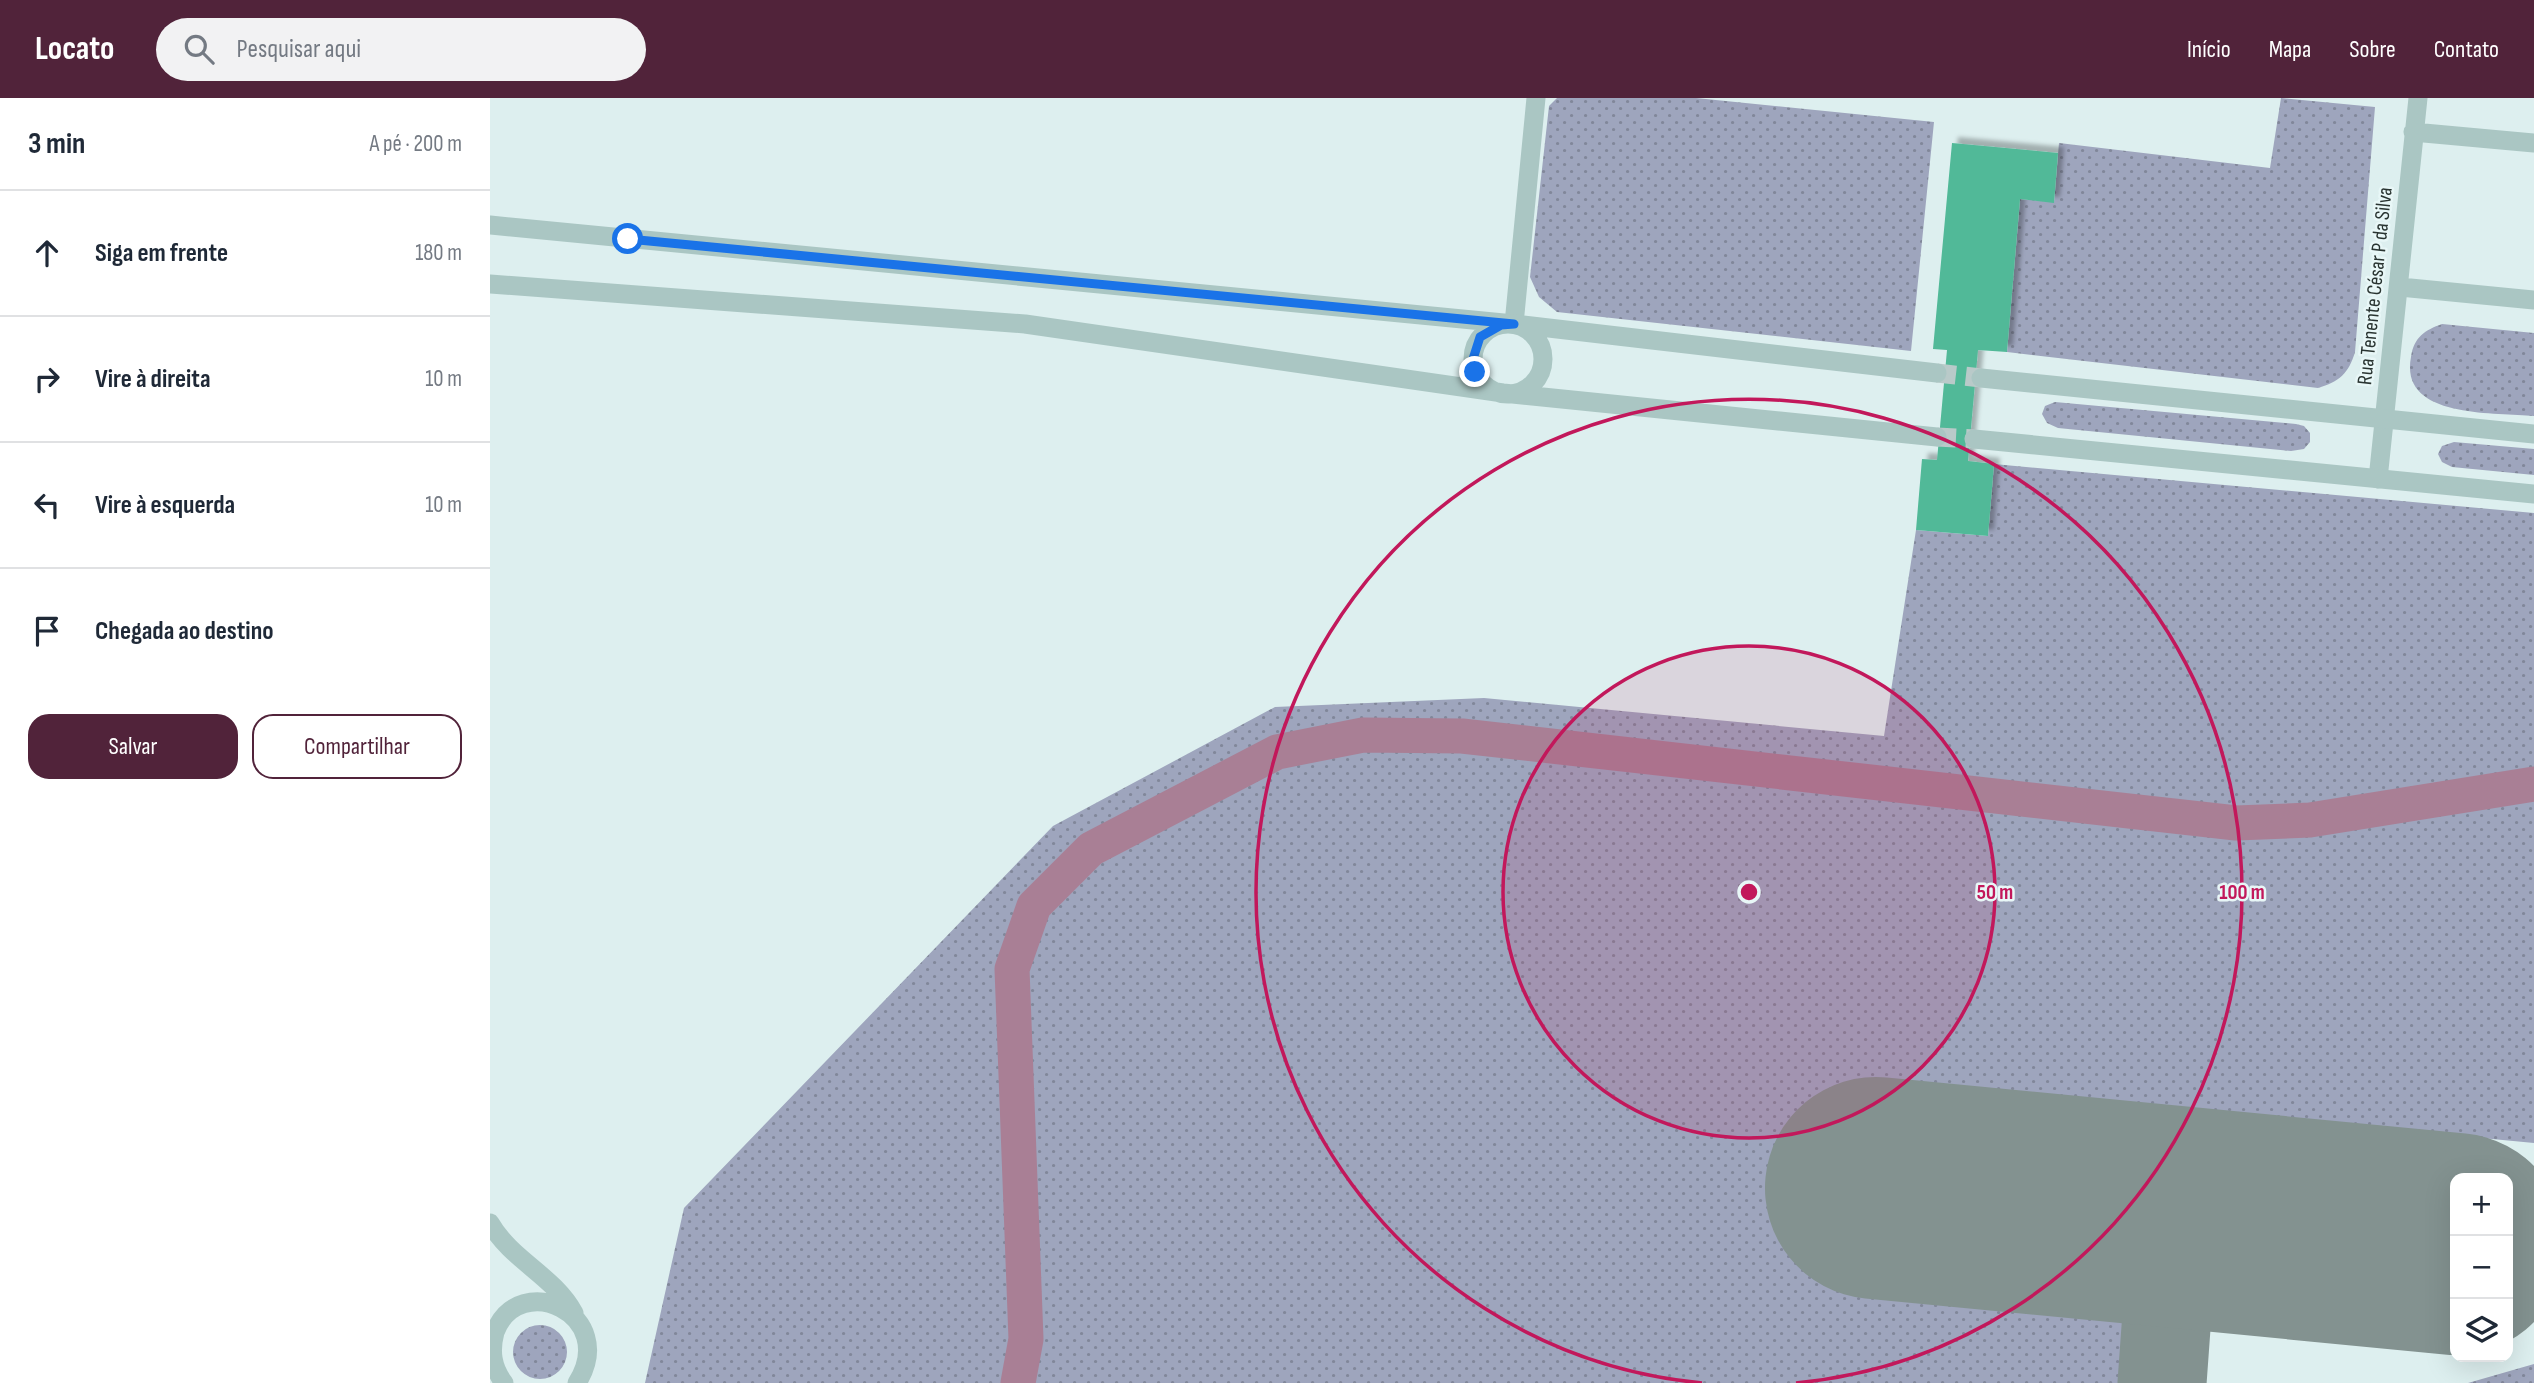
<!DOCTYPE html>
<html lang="pt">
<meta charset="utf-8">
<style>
:root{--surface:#fff;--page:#f2f2f3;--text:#1f2937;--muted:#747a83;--line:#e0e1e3;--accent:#51233a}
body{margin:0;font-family:"Sofia Sans Condensed",sans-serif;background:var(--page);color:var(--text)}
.controls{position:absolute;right:21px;bottom:21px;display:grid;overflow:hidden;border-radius:14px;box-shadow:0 7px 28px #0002}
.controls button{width:63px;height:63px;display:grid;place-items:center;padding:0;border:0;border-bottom:2px solid var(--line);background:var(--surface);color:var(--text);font:35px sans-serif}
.stop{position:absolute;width:21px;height:21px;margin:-16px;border:5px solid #1a73e8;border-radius:50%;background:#fff}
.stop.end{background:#1a73e8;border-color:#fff;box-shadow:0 2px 7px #0008}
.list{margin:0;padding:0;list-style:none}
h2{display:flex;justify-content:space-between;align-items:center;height:91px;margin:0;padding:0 28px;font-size:30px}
h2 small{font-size:23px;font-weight:400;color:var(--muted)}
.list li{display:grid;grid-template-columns:46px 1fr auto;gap:21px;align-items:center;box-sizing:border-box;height:126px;padding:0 28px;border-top:2px solid var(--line)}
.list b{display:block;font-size:26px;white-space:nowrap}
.list em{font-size:23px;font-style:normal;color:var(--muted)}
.actions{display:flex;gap:14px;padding:21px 28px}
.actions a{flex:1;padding:16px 0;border:2px solid var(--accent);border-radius:21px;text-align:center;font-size:24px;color:var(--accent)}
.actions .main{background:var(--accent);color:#fff}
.icon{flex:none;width:38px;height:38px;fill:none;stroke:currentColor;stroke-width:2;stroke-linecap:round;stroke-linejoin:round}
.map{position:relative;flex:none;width:2044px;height:1285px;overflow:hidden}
header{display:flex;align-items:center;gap:42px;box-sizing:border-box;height:98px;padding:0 35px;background:var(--accent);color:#fff}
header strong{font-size:33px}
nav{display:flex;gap:38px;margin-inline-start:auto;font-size:24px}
.search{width:490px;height:63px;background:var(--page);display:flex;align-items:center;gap:18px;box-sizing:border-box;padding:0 24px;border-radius:38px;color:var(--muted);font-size:26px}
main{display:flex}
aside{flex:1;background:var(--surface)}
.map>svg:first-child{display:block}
.grass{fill:url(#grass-dots)}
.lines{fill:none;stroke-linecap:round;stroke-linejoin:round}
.canal{stroke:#a97f95;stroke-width:35}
.taxiway{stroke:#839290;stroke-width:89}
.runway{stroke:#839290;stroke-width:222}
.building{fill:#51b998;filter:url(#shadow)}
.tertiary-tunnel{stroke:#b9cac9;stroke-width:19;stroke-dasharray:19 10;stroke-linecap:butt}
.minor{stroke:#aac6c3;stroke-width:19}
.tertiary{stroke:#aac6c3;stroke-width:19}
.route{stroke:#1a73e8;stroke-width:9}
.ring{fill:none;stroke:#c2185b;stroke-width:3.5}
.labels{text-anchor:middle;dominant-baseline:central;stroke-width:5;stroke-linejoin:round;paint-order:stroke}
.street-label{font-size:21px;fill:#293431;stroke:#e8f7f7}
.centre{fill:#c2185b;stroke:#e8f7f7;stroke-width:3.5}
.ring-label{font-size:21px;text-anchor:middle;font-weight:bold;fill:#c2185b;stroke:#e8f7f7;stroke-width:5;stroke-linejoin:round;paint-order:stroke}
</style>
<header>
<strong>Locato</strong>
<div class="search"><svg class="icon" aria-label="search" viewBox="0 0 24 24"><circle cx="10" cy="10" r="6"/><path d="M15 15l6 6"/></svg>Pesquisar aqui</div>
<nav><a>Início</a><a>Mapa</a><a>Sobre</a><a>Contato</a></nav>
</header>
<main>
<aside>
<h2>3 min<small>A pé · 200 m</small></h2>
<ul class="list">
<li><svg class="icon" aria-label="ahead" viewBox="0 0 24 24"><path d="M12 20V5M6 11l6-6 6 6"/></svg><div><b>Siga em frente</b></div><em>180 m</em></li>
<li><svg class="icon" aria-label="right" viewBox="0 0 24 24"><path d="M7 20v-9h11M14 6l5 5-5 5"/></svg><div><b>Vire à direita</b></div><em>10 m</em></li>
<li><svg class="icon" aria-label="left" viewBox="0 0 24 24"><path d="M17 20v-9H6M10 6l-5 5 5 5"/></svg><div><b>Vire à esquerda</b></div><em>10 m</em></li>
<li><svg class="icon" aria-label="arrive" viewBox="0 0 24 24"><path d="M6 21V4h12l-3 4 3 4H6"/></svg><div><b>Chegada ao destino</b></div></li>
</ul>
<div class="actions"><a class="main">Salvar</a><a>Compartilhar</a></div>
</aside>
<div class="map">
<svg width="2044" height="1285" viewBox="0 0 2044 1285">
<defs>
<pattern id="grass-dots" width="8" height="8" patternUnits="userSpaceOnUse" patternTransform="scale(1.75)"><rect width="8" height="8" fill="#9ea5bd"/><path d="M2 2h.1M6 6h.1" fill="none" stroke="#81879a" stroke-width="1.8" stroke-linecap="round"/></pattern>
<filter id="shadow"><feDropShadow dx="6" dy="-6" stdDeviation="2" flood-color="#0004"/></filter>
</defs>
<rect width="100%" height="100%" fill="#ddefef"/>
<!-- grass -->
<path class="grass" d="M1067,0h139l238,24 -23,229 -354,-39 -18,-15 -9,-20 19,-171z
M1791,0l94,9 -20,245c-6,21 -16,30 -37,36l-311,-36 13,-153 34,3 5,-59 211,25z
M1952,226l92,9v83c-40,-4 -135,3 -123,-59 3,-20 14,-27 31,-33z
M1565,304l241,22 8,2 6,7v9l-6,7 -13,2 -233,-23 -11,-5 -5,-9 3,-8z
M1964,344l80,7v26l-82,-8 -10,-5 -4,-8 4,-8z
M1504,366l540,49v630l-646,-62 -22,206 266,27 -5,69h-1482l39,-175 369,-382 222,-119 209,-9 400,38 32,-206 72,6z
M23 1254a27 27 0 1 1 54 0a27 27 0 1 1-54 0Z
M2044,1266v19h-66z"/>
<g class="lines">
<!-- canal -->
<path class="canal" d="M528,1285l8,-44 -14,-370 22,-63 57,-57 186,-97 86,-17 99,1 774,87 74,-3 224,-36"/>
<!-- taxiway -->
<path class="taxiway" d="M1672,1285l12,-166"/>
<!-- runway -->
<path class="runway" d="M1386,1090l579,56"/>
</g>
<!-- building -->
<path class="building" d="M1462,45l106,10 -4,50 -34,-4 -13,153 -29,-2 -10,111 26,3 -6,72 -72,-6 6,-71 15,1 10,-110 -14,-1z"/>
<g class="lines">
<!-- tertiary-tunnel -->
<path class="tertiary-tunnel" d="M1447,275l44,5
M1447,339l37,2"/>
<!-- minor -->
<path class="minor" d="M1923,34l121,11
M1910,189l134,13
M1024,226l22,-226
M1888,381l40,-381"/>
<!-- tertiary -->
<path class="tertiary" d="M0,127l1024,99 423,49
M0,186l535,40 478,69 434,44
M983 261a35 35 0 1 1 70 0a35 35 0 1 1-70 0Z
M1491,280l553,56
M1484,341l560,55
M0,1125c22,38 63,52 84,90
M14,1285c-12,-16 -14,-32 -9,-51 24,-63 125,-18 82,51"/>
</g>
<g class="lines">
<!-- route -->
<path class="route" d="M138,141l886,85 -13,1 -21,12 -7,22 2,13"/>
</g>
<!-- distance rings -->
<circle cx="1259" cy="794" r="246" fill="#c2185b" fill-opacity=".12"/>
<g class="ring">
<circle cx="1259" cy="794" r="246"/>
<path d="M1212 1285A493 493 0 1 1 1306 1285"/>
</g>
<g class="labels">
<!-- street labels -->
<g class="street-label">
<text transform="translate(1885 188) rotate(-84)">Rua Tenente César P da Silva</text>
</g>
</g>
<circle cx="1259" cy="794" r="10" class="centre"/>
<g class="ring-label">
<text x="1505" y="801">50 m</text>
<text x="1752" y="801">100 m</text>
</g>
</svg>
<div class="controls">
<button>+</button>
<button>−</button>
<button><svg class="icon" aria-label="layers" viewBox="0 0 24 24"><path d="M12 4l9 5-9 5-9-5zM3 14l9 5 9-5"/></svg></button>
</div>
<div class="stop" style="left:138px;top:141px"></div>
<div class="stop end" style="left:985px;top:274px"></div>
</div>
</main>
